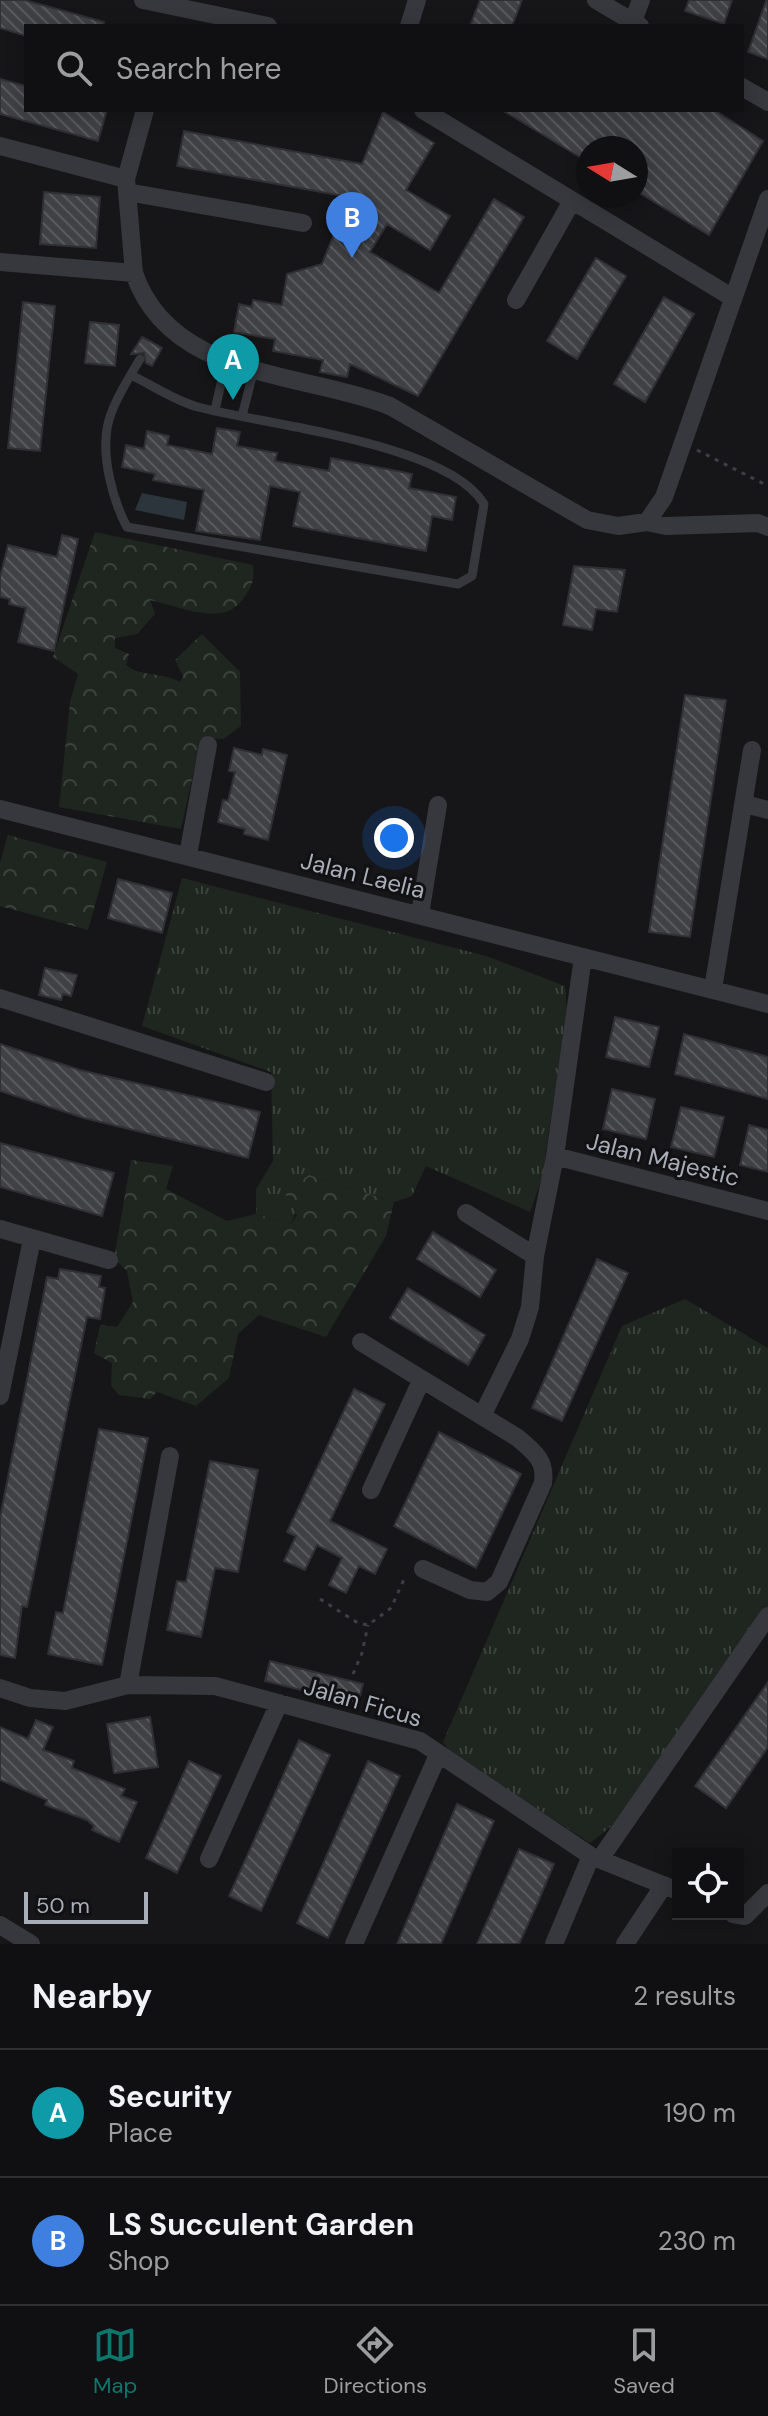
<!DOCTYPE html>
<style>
:root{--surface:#101012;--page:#1e1e20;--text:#f1f3f6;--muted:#9c9d9f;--line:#303032;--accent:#0f766e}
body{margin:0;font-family:"DM Sans",sans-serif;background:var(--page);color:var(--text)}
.controls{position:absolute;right:24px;bottom:24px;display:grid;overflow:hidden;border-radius:0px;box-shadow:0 4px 20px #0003}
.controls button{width:72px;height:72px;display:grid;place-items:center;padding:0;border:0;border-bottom:2px solid var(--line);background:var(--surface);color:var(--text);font:40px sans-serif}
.compass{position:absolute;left:576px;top:136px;width:72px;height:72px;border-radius:50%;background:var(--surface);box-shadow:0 4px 20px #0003;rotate:281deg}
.scale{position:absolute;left:24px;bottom:20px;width:124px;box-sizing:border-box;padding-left:8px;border:4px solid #a8adb8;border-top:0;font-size:22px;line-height:28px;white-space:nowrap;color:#a8adb8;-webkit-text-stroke:6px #111113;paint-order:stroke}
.you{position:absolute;left:394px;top:838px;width:28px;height:28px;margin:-20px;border:6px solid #fff;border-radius:50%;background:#1a73e8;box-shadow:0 0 0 12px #1a73e833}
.badge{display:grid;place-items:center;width:52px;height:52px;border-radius:50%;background:var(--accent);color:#fff;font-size:26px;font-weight:700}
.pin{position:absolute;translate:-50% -66px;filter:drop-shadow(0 2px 4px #0008)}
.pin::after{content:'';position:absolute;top:42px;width:28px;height:24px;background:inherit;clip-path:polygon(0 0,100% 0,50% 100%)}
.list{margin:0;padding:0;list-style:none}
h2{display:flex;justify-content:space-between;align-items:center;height:104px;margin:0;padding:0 32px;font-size:34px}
h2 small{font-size:26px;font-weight:400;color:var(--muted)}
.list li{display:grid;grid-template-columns:52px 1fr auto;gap:24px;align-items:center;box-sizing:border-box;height:128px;padding:0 32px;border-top:2px solid var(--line)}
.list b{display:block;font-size:30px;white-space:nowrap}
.list p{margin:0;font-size:26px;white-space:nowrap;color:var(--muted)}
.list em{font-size:26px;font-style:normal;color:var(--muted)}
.icon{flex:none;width:44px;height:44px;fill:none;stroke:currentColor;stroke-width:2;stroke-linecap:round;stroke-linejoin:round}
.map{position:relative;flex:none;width:768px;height:1944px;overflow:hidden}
.search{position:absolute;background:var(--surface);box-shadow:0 4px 20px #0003;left:24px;right:24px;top:24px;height:88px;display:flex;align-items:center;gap:20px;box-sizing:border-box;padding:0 28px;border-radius:0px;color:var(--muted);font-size:30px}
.sheet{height:360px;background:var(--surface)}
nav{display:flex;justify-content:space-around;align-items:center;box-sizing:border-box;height:112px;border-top:2px solid var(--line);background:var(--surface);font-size:22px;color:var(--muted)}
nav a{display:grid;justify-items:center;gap:4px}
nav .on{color:var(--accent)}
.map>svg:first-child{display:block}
.grass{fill:url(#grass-tufts)}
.forest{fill:url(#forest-crowns)}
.water{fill:#2c353c}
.building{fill:url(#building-back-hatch);stroke:#303034;stroke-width:2}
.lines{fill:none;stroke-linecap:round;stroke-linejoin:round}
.path{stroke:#3d3f44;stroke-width:3;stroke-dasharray:4 6;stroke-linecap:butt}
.lane{stroke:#37383d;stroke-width:9}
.street{stroke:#37383d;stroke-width:18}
.labels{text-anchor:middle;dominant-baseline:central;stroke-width:6;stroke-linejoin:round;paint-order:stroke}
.street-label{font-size:24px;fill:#a8adb8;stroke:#111113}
</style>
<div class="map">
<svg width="768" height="1944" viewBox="0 0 768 1944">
<defs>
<pattern id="grass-tufts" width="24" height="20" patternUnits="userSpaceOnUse" patternTransform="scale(2)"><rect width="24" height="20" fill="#1e261f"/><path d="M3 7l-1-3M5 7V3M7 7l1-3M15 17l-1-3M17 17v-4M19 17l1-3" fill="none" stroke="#3c433d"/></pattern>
<pattern id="forest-crowns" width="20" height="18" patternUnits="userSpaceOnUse" patternTransform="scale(2)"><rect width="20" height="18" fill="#1e261f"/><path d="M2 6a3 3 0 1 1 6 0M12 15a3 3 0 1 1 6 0" fill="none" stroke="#3c433d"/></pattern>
<pattern id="building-back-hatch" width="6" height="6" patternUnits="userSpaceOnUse" patternTransform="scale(2)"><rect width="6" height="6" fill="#404145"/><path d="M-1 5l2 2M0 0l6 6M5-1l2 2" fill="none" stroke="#595a5e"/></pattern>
</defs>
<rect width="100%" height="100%" fill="#161618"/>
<!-- grass -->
<path class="grass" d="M182,878l304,78 79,30 2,25 -25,167 -12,34 -104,-46 -14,30 -18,6 -85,-27 -18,49 -35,-10v-25l17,-28 -2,-89 -129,-46z
M685,1299l83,49v258l-155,219 -23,18 -138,-89 -9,-12 179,-416z"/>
<!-- forest -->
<path class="forest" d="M95,532l158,33c2,15 -1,21 -10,34 -20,29 -64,7 -93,1l5,14 -18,20 -22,4v10l14,6 -3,11c14,12 37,7 54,17l3,-6 -8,-16 27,-26 38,38 1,54 -18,13 -22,-1 -20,91 -122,-22 11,-105 8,-28 -25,-17z
M8,835l99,27 -19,68 -88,-24v-43z
M131,1160l42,6 -7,23 61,32 29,-7 35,10 6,-9 -12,-22 24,-18 85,27 -8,34 -60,101 -67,-22 -21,19 -9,44 -33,28 -39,-14 -7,7 -31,-4 -8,-9 1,-23 -18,-10 6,-28 17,2 16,-25 -6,-31 -13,-12z"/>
<!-- water -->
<path class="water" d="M142,493l45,9 -3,18 -49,-10z"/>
<!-- building -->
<path class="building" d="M0,0h24l80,22 -1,4h-77v10l-26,-8z
M480,0h42l-10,26h-42z
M689,0h43l-8,24 -39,-13z
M766,1h2v58l-20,-7z
M0,79l26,7v24h81l-9,31 -98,-27z
M502,110h212l49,31 -54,94 -73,-44v-43h-48v14z
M383,112l51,31 -28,47 44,26 -20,34 -43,-26 -17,28 69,41 55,-94 30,18 -106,179 -68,-32 -3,13 -27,-5 3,-12 -50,-9 2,-12 -41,-7 5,-28 13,3 1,-7 29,5 5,-31 35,-10 27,-67 -172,-31 7,-35 178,33z
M44,192l56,5 -4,51 -56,-4z
M596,258l30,18 -49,83 -30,-18z
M664,297l30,17 -49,88 -31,-18z
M23,302l32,4 -15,145 -32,-3z
M90,322l29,3 -4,41 -30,-3z
M142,337l20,11 -10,18 -6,-3 -2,-10 -13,1z
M217,428l23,4 -3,14 40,7 -2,8 54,10 2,-13 81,16 -3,14 47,9 -4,23 -20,-4 -6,35 -133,-25 7,-34 -30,-6 -10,54 -64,-9 8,-41 -51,-10 2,-6 -33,-7 4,-22 18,4 3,-18 22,5 -2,9 45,9z
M62,535l16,4 -24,112 -36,-9 8,-34 -17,-4 1,-5 -10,-2v-20l8,-32 49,12z
M574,566l51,4 -8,42 -21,-3 -4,21 -29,-5z
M685,695l41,5 -36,237 -41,-5z
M234,748l28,7 1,-6 24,6 -19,85 -24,-6 1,-5 -27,-7 5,-22 5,1 7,-29 -6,-1z
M118,879l54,14 -10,40 -54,-15z
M45,968l32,7 -6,21 -8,-2 -2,6 -22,-5z
M615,1017l44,10 -10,40 -43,-10z
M684,1034l84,23v42l-93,-25z
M0,1044l80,26 180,42 -12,46 -164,-40 -84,-27z
M612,1089l43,10 -9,40 -43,-10z
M681,1107l43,10 -10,40 -43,-10z
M749,1125l19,5v42l-28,-7z
M0,1143l114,30 -12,43 -102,-29z
M433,1232l63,38 -16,27 -63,-38z
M597,1259l31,14 -66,148 -30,-13z
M60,1269l41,7 -2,11 6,1 -5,31 -13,-2 -60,290 -5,-1 -7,52 -15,-3v-137l47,-241 11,2z
M408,1288l77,47 -17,30 -78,-47z
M354,1389l31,15 -55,117 57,28 -12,25 -16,-8 -13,27 -17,-8 13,-27 -25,-13 -12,25 -21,-9 12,-25 -9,-4z
M99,1429l49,9 -46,227 -54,-11 8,-42 7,1z
M439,1432l82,42 -45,94 -82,-42z
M210,1461l48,9 -20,102 -23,-4 -14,69 -34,-7 10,-49 9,1z
M270,1661l93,23 -5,20 -93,-23z
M768,1682v65l-42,61 -31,-22z
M150,1717l8,50 -44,6 -7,-49z
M36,1720l17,7 -10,23 31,11 -2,7 53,21 -4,7 16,6 -18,40 -27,-12 2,-4 -7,-6 -42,-15 2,-5 -47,-20v-53l28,12z
M299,1740l31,15 -69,156 -32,-15z
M189,1761l32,15 -44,97 -31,-15z
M368,1761l32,15 -72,162 -31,-15z
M457,1804l37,17 -53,123h-44z
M519,1849l35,15 -16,38 -19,42h-42z"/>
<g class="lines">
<!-- path -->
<path class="path" d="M697,450l71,36
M320,1599l38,24 10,2 23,-17 15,-33
M353,1674l9,-21 6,-28"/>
<!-- lane -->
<path class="lane" d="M131,375c21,10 44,26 67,32 68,18 250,36 286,97l-12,72 -14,8 -331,-57c-14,-26 -25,-68 -20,-98 3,-22 22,-51 33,-70
M215,410l11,-48
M242,416l12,-47"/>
<!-- street -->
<path class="street" d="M143,0l125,26
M596,0l44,26
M633,21l8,-21
M409,26l8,-26
M742,87l26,15
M423,110l310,188
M0,146l126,33
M127,192l176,31
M0,262l134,11c36,106 169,99 256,133l197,114 31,6 29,-4 17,-25 104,-298
M134,273l-8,-94 19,-69
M516,300l56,-99
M647,522l19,4 92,-3 10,4
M745,804l23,6
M0,809l768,195
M188,855l20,-110
M420,914l18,-109
M583,957l-28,199 213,55
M713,989l39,-239
M0,998l266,84
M466,1213l69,43
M0,1229l109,31
M361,1342l157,96c17,15 28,22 25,45l-44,99 -12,10 -17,-2 -47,-21
M0,1396l32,-157
M482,1416l38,-77 10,-32 5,-51 20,-100
M371,1490l50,-109
M128,1685l42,-229
M0,1688l30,10 35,3 63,-16 87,1 205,55 171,115 87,35
M209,1859l70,-156
M600,1859l168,-243
M733,1914l12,2 23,-23
M0,1925l31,19
M354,1944l84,-189
M554,1944l37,-88
M625,1944l39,-59"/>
</g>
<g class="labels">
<!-- street labels -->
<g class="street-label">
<text transform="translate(363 875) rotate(14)">Jalan Laelia</text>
<text transform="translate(663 1159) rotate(14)">Jalan Majestic</text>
<text transform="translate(363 1702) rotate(16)">Jalan Ficus</text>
</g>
</g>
</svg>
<div class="controls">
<button><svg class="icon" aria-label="locate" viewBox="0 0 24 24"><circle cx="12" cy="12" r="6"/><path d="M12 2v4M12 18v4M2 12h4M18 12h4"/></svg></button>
</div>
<svg class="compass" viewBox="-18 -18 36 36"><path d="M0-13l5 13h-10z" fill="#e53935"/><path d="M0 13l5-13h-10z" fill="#9c9d9f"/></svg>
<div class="scale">50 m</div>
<div class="you"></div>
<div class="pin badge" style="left:233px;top:400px;background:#0f9aa8">A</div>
<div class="pin badge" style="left:352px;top:258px;background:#3f7fe0">B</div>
<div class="search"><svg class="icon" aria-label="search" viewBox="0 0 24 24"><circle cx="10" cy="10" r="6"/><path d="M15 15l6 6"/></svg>Search here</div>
</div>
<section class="sheet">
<h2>Nearby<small>2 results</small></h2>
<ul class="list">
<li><span class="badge" style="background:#0f9aa8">A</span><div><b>Security</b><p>Place</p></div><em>190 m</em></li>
<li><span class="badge" style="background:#3f7fe0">B</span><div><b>LS Succulent Garden</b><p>Shop</p></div><em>230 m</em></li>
</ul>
</section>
<nav>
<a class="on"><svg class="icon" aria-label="map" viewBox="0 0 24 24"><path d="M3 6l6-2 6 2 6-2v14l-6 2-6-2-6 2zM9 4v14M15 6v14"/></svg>Map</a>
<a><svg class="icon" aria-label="directions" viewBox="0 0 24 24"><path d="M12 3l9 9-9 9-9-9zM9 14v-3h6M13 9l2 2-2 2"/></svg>Directions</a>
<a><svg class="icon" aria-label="saved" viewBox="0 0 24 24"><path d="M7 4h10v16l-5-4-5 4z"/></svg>Saved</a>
</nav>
